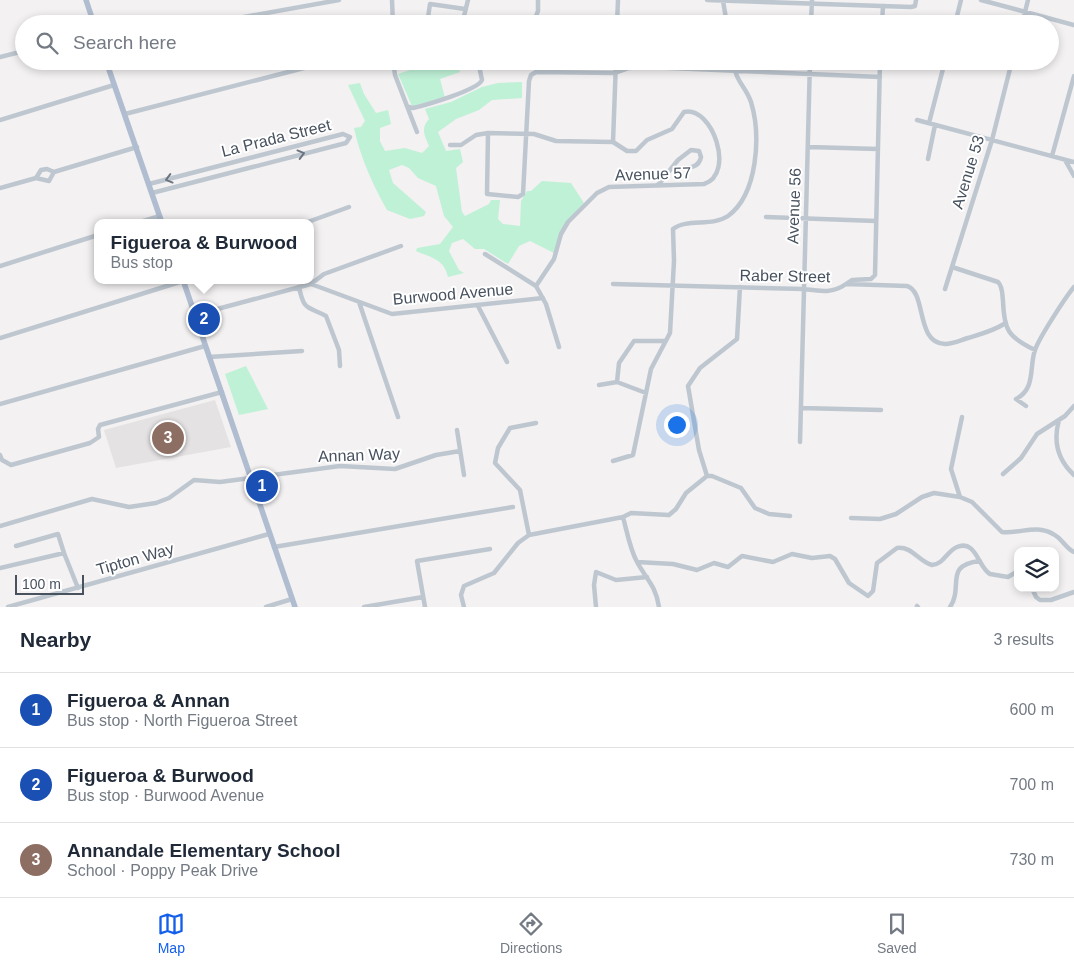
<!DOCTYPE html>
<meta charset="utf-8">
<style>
:root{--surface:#fff;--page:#f6f6f7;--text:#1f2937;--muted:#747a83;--line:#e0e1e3;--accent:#135feb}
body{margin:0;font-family:Arial,sans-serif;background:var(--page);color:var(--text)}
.controls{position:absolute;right:15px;bottom:15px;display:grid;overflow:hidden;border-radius:10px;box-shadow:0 2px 8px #0003}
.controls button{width:45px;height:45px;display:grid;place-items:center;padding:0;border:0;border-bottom:1px solid var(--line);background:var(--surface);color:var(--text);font:25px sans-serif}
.scale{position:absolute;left:15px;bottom:12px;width:69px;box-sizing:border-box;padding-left:5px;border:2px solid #48525f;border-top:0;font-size:14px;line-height:18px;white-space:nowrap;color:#48525f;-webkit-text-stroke:4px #fff;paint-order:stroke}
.you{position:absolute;left:676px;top:424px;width:18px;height:18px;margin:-12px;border:4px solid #fff;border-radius:50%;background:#1a73e8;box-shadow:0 0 0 8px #1a73e833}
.badge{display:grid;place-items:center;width:32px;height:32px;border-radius:50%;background:var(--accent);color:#fff;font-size:16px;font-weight:700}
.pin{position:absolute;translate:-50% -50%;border:2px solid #fff;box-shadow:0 1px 5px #0006}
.popup{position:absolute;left:94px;top:219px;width:220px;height:65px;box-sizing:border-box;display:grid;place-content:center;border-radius:10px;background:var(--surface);filter:drop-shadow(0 1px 4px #0005);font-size:16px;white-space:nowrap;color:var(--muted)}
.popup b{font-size:19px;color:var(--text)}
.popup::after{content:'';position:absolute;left:50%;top:100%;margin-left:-10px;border:10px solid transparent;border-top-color:var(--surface)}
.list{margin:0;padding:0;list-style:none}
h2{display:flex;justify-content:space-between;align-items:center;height:65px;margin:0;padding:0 20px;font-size:21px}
h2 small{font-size:16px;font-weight:400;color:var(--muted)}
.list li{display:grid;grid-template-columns:32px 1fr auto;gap:15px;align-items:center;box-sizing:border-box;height:75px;padding:0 20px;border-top:1px solid var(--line)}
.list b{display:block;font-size:19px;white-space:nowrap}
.list p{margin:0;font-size:16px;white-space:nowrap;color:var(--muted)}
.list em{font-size:16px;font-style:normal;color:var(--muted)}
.icon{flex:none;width:28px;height:28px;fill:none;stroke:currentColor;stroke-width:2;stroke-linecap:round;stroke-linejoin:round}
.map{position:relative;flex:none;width:1074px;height:607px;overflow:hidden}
.search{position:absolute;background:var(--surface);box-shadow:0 2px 8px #0003;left:15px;right:15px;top:15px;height:55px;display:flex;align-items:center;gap:12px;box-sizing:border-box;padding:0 18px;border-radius:28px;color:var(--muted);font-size:19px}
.sheet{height:290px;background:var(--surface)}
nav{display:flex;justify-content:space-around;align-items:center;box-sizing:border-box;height:70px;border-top:1px solid var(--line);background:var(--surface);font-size:14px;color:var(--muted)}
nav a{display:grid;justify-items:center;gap:2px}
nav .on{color:var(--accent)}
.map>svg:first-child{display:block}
.education{fill:#e4e2e3}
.green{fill:#bff1d7}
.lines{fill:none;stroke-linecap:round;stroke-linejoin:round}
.minor{stroke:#bec7d0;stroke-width:4.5}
.major{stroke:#b0bdd0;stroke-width:5.5}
.oneway{stroke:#6b7581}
.labels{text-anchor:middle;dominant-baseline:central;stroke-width:4;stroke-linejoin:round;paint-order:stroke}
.street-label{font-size:16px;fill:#48525f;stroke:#fff}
</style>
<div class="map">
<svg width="1074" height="607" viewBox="0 0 1074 607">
<rect width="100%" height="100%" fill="#f3f1f1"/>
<!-- education -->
<path class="education" d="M215,400l16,47 -115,21 -12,-38z"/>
<!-- green -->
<path class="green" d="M425,61h9l-1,6 3,2 25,-8h11l-13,8 1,3 -20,7 5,19 -33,8 -14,-32 27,-9z
M522,82v16l-30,2 -13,10 -23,9 -18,13 8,19 14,-2 3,13 -7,6 6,44 3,4 24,-12 2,-4h9l-2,19 5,5 17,2 1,-25 6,-10h4l11,-10 29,2 13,20 -17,18 -13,32 -24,-12 -11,5 -11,18 -24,-15h-9l-12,-10 -11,4 -3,8 10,19 5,3 -16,4c-4,-18 -16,-19 -32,-26l1,-3 23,-4 13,-17 -9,-11 -8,-30 -18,-8 -9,-10 -7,-3 -13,5 4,13 33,29 -2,4 -14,3 -23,-9c-14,-25 -27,-53 -33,-82l7,-1 4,-6 -17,-36 12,-2 4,11 12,19 12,-3 3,14 -11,4v13l5,10 20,-3 17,5 7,-7c-4,-10 -9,-17 0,-27l-4,-10 26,-7 31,-15 16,-4z
M246,366l22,43 -29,6 -14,-41z"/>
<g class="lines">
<!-- minor -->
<path class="minor" d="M392,0l1,24
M707,0l204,7 4,-1 1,-6
M981,0l93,25
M723,1l4,23
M205,24l134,-24
M427,24l3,-20 35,5
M462,24l6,-24
M533,24l5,-13v-11
M617,24l1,-24
M811,24l1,-24
M882,24l1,-18
M955,24l6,-24
M1022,24l6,-24
M0,57l24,-6
M393,61l2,14 22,57
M409,107l4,1c13,-3 65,-18 69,-28l-4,-19
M125,114l206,-53
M0,120l114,-35
M917,120l157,42
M929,123l16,-62
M488,133l-1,61 31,3 5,-3 6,-113 2,-6 5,-3 79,1 14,-5 18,-1 233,10
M613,142l3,-81
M450,145h11l15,-10 12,-2 46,1 22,7 57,1
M809,147l69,2
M1052,156l22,-80
M928,159l7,-34
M1065,160l9,16
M54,172l83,-25
M36,178l13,3 5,-9
M36,178l5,-8 6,-1 7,3
M149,184l194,-50 7,3 -4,6 -194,50
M658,185l20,-25 13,-10 8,1 2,6c-2,11 -12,11 -22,11
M0,188l36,-10
M766,217l110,4
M137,223l23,-7
M305,223l44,-16
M485,254l51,32 10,18 13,43
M0,266l98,-31
M952,267l46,15c5,5 4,12 5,19 1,29 5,36 32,49
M311,284l13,-10 77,-28
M613,284l190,5c16,2 29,5 43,-5l61,2c20,6 8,57 38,58 8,0 16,-4 23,-6 13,-4 25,-7 36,-14
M846,284l6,-4 19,-1 4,-4 5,-214
M536,286l18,-27 7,-25 7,-12 29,-29 12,-6 95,-3c32,-10 8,-79 -20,-72l-12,17 -25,11 -11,11h-9l-14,-9
M299,287c5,24 8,19 27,29l13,34 1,16
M945,289l47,-149 20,-79
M359,302l39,115
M478,306l29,56
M195,315l116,-31 81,30 151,-16
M0,338l183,-57
M209,357l93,-6
M617,382l2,-19 15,-22h31
M599,385l18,-3 29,11
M0,404l205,-58
M1026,406l-10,-7c20,-10 13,-32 19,-49 4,-12 30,-52 39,-63
M801,408l80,2
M1059,420c-6,21 -1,40 15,55
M457,430l7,45
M800,442l10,-381
M0,455l2,5 9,5 79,-22 9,-6 -1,-8 2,-4 122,-33
M613,461l20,-6 18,-86 19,-36 4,-72 -1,-32c14,-11 39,-2 55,-13 30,-22 33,-81 23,-114 -6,-17 -15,-19 -18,-41
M1003,474l18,-16 16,-24 28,-18 9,-10
M707,476h5l29,12 14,20 14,6 21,2
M960,497l-9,-28 11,-52
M623,517c4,15 7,32 14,45 10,18 19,24 22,45
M851,518l29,1 16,-5 26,-17 12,-4 26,4 12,5 30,30c17,2 35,-8 51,2 9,4 12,14 21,18
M0,526l92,-27 37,8 27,-4 13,-5 25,-18 26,2 120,-16 55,3 41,-14 24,-4
M529,535l-9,-45 -25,-27 3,-15 12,-20 26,-5
M16,546l42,-12 6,19
M274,547l239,-40
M637,562l36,2 24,6 17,-7 14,4 14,-11 31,6 19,-8 20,4 18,-2 5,3 14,24 19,13 5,-5 4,-28 20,-15c15,-2 21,13 35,17 12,-1 15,-14 25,-18 19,-8 21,20 33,27l18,3 10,-6
M0,568l64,-15 14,35
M1032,588l4,9 4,3h11l23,-8
M917,606l1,1
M8,607l261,-73
M266,607l26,-8
M364,607l59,-10
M425,607l-8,-46 73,-12
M464,607l-3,-12 3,-9 30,-13 24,-30 11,-8 94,-18 8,-4 38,2 7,-6 10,-16 21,-17 -8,-26 -11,-64 12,-18 37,-29 3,-52
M596,607l-2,-22 2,-13 20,8 31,-3
M950,607c14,-20 -7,-42 30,-46"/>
<!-- major -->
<path class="major" d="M86,0l8,24
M106,61l56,162
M183,280l112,327"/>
</g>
<!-- one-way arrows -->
<defs><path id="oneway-chevron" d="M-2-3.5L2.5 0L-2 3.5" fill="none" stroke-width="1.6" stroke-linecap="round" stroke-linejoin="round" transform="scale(1.25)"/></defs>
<g class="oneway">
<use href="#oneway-chevron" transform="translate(301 154) rotate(-15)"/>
<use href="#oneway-chevron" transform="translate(169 179) rotate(165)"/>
</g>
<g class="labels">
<!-- street labels -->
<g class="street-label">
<text transform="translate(276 138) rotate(-14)">La Prada Street</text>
<text transform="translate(968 172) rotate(-73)">Avenue 53</text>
<text transform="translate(653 174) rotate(-2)">Avenue 57</text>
<text transform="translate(794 206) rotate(-88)">Avenue 56</text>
<text transform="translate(785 276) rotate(1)">Raber Street</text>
<text transform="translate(453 294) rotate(-5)">Burwood Avenue</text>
<text transform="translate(359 455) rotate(-2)">Annan Way</text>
<text transform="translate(135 559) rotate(-16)">Tipton Way</text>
</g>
</g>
</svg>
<div class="controls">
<button><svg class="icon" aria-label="layers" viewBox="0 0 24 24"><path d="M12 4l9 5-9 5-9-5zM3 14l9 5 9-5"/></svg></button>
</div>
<div class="scale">100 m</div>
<div class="you"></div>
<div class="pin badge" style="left:262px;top:486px;background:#1a4fb4">1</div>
<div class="pin badge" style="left:204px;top:319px;background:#1a4fb4">2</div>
<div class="popup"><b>Figueroa &amp; Burwood</b>Bus stop</div>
<div class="pin badge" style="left:168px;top:438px;background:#8d6e63">3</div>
<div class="search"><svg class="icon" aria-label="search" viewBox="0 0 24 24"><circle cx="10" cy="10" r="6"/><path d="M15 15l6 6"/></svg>Search here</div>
</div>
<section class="sheet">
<h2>Nearby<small>3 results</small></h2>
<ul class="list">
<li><span class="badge" style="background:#1a4fb4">1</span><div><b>Figueroa &amp; Annan</b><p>Bus stop · North Figueroa Street</p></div><em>600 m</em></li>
<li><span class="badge" style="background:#1a4fb4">2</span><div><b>Figueroa &amp; Burwood</b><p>Bus stop · Burwood Avenue</p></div><em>700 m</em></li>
<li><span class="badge" style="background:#8d6e63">3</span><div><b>Annandale Elementary School</b><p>School · Poppy Peak Drive</p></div><em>730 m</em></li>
</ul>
</section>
<nav>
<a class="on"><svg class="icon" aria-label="map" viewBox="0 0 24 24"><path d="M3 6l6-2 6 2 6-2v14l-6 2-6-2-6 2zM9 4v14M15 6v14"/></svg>Map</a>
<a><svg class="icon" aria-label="directions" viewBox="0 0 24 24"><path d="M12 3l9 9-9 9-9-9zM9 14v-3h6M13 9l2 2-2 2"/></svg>Directions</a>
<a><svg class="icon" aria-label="saved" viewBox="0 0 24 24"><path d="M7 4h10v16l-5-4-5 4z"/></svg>Saved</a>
</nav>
